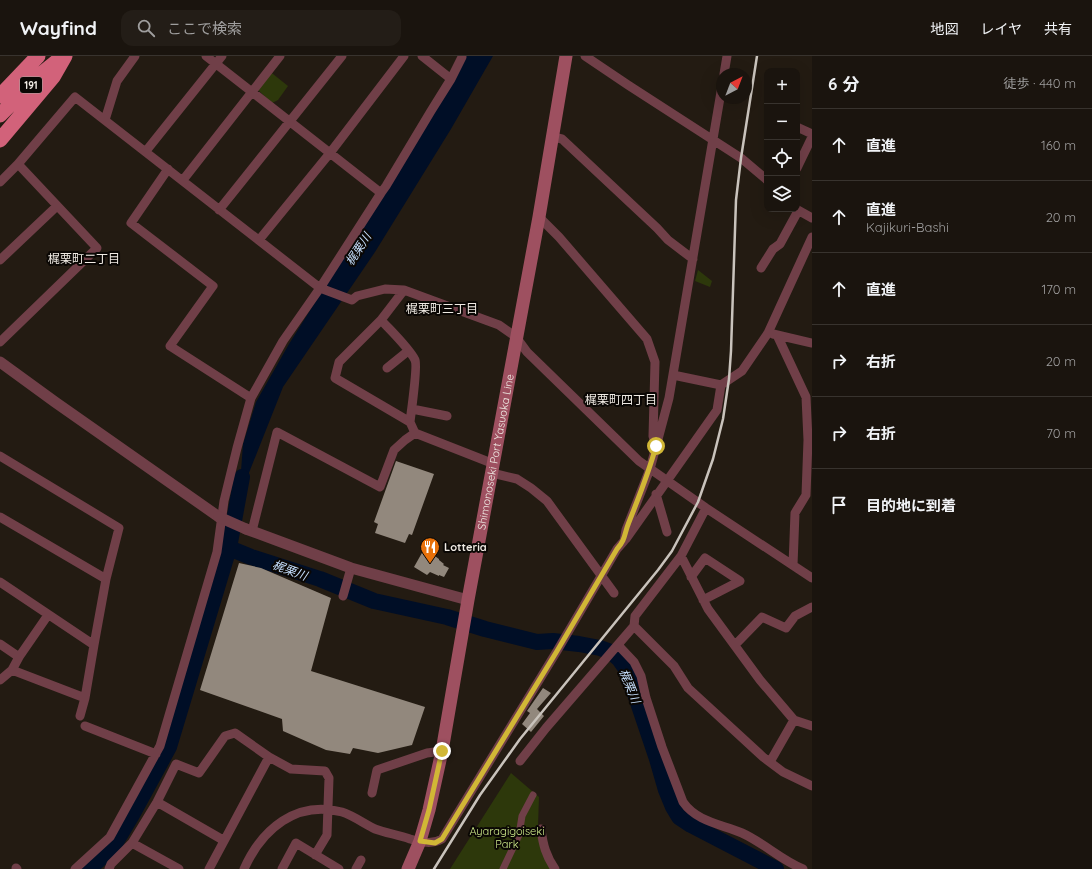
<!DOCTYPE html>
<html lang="ja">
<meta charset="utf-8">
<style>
:root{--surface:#1a140e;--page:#231d17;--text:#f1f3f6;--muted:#9f9e9e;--line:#38332e}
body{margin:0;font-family:Quicksand,"Noto Sans JP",sans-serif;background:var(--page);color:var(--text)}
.controls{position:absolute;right:12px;top:12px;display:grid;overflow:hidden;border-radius:8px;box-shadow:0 4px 16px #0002}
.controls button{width:36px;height:36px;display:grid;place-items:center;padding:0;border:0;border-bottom:1px solid var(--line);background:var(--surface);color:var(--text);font:20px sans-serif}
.compass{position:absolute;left:716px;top:12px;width:36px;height:36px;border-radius:50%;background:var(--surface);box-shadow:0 4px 16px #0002;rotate:42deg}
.stop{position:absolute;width:12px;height:12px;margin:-9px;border:3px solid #d1b736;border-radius:50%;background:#fff}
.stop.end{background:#d1b736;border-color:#fff;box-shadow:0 1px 4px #0008}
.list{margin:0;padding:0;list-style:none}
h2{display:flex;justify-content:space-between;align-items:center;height:52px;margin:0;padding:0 16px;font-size:17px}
h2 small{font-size:13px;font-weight:400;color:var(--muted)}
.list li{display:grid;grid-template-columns:26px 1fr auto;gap:12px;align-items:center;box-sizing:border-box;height:72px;padding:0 16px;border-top:1px solid var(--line)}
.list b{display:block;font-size:15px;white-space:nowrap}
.list p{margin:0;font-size:13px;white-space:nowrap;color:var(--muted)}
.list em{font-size:13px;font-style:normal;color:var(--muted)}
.icon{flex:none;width:22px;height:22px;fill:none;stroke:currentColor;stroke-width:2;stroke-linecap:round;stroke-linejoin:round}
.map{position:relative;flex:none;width:812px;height:813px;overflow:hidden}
header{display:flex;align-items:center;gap:24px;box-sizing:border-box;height:56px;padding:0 20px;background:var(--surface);border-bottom:1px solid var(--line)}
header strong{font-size:19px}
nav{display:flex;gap:22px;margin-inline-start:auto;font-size:14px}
.search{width:280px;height:36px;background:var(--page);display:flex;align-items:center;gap:10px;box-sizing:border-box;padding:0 14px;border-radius:12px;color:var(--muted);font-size:15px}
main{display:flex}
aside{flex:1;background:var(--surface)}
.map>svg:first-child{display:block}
.green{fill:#2d380b}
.water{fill:#000e26}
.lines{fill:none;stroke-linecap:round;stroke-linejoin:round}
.river{stroke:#000e26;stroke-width:16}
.building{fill:#92887d}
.pedestrian{stroke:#703f48;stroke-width:7}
.minor{stroke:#703f48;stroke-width:9}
.tertiary{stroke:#703f48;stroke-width:11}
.secondary{stroke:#9e5060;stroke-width:13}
.trunk{stroke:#d2627a;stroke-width:15}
.rail{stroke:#c9c3bc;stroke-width:2.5}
.tertiary-bridge{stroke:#703f48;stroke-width:11}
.route{stroke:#d1b736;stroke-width:5}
.labels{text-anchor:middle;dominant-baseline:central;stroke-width:4;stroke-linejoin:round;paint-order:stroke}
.shield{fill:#0a0704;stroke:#aaa6a0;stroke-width:1}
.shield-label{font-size:10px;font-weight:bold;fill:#efeae3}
.street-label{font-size:11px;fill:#efeae3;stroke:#0a0704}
.poi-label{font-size:11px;font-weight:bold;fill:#efeae3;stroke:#0a0704;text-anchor:start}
.park-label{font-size:11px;fill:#cde98a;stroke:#0a0704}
.water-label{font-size:12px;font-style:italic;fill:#c6dffd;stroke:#0a0704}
.neighbourhood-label{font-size:12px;fill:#efeae3;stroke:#0a0704}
</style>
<header>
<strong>Wayfind</strong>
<div class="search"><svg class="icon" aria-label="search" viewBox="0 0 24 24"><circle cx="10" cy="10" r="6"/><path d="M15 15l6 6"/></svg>ここで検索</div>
<nav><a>地図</a><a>レイヤ</a><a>共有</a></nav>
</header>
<main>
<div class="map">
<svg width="812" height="813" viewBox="0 0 812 813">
<rect width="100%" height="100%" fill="#231b12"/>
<!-- green -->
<path class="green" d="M268,14l20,16 -10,14 -6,3 -15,-14z
M698,214l14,11 -2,6 -15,-6z
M511,717l28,24 -1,29 15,43h-103z"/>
<!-- water -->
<path class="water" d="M465,0h28l-42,73 -76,123 -92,135 -44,111 4,-54 13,-42 33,-58 160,-256z"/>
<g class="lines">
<!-- river -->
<path class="river" d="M229,492l22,9 69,22 54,22 73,16 38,12 52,13 16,-1 26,3 21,4 11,4 8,7 7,10 4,10 27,80 9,31 7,17 6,10 12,8 85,44
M89,813l24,-22 19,-32 37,-68 60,-199 13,-71"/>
</g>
<!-- building -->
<path class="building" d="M396,405l38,13 -22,61 -3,-1 -4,9 -30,-10 3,-9 -4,-2z
M423,495l8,5 1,-2 7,5v1l5,4 -1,1 6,3 -5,9 -5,-2v1l-9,-4 -3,3 -13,-8z
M239,507l22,5 70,30 -20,73 114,36 -13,38 -34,8 -25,-5 -3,6 -24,-4 -43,-19 -1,-12 -82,-29z
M543,632l8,5 -14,16 7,7 -13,16 -9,-8 8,-11 -3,-2z"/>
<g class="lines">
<!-- pedestrian -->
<path class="pedestrian" d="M503,813l16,-34 3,-19 11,-21"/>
<!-- minor -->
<path class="minor" d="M206,0l175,137
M422,0l29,23
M585,0l43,29 113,73 26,22
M724,18l3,-18
M105,64l12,-39 18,-25
M797,71l15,7
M553,81l9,2 95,89 11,12 25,19
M146,95l76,-95
M797,112l15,-31
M168,113l-37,54 82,63 -43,60 81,52
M183,124l97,-124
M0,126l18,-18 57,-67 245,191 32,12 5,-4 28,-7 19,1 95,35 17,12 11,15 112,109 67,47 106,70
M796,153l16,9
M219,154l123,-154
M539,161l20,20 88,102 8,23 -2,74 3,9
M259,184l71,-87 74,-97
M0,204l57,-54
M761,212l12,-19 7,-5 18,-33
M381,264c10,11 28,28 34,40 3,6 -4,53 -5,62
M773,278l39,9
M777,279l29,62 2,43 -2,55 -11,18 -2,52
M0,286l97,-94 -79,-84
M387,312l21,-17
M673,319l48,10
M412,353l35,7
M415,377l79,31
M0,400l119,72 -13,51 -12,66 -94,-63
M492,417l25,6 14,9 16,13 67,92
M656,438l11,38
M0,461l106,62
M252,475l25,-99 103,55 14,-37 11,-10 10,-7 -5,-11 -75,-44 4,-16 42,-42 23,-30
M626,483l91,-129 4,-25 21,-14 26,-38 44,-96
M681,500l27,53 52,71 34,40 18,6
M691,521l14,-19 35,23 -37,19
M343,540l8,-28
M634,570l40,40 14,22 75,69 20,15 29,14
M0,588l19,13
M618,589l16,17 7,14 5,22 16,49 21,55c14,20 38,22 59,31 22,10 39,27 61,36
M735,589l27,-28 24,11 9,-12 17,-9
M12,614l73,28 9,-53
M0,624l12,-10 7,-13 29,-42
M80,660l5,-18
M85,670l71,28
M520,705l26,-33 88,-102 1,-10 46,-60 25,-48
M770,706l24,-42
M372,737l5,-23 50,-17 15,-2
M157,746l66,38
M541,773c2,16 5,27 14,40
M132,787l47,26
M16,812l1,1
M75,813l35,-32 50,-91 57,-194 7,-51 13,-53 14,-50 32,-57 37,-53 61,-95 5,-7 45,-75 20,-32 11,-22
M109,813l2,-5 21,-21 25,-41 19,-38 23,9 26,-37 10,-3 34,24 22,12 34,2 4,7 -2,57 -12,20
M209,813l60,-112
M244,813c18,-40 52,-69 98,-57 10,3 23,12 33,17 11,4 24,6 35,10 11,3 22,6 32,0l115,-188 60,-102 7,-8 2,-11 24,-61 19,-71 53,-312
M282,813l14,-26 43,26
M356,813l5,-9"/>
<!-- tertiary -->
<path class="tertiary" d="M0,306l55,40 164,115
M246,473l105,39 117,32"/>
<!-- secondary -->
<path class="secondary" id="s1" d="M408,813l12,-28 9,-31 13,-59 26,-151 71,-383 27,-161"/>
<!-- trunk -->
<path class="trunk" d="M0,40l38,-40
M0,59l41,-41 20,-16
M0,84l53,-63 12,-21"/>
<!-- rail -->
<path class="rail" d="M434,813l46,-74 40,-56 138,-169 14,-19 26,-49 15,-43 10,-40 6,-40 2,-28 5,-151 5,-42 16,-102"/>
<!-- tertiary-bridge -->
<path class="tertiary-bridge" d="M219,461l27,12"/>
</g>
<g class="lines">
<!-- route -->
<path class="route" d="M442,695l-13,59 -9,31 15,2 7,-4 115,-188 60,-102c9,-10 7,-15 12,-27 10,-25 20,-50 27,-76"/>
</g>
<!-- icons -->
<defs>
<symbol id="restaurant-pin" viewBox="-11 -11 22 30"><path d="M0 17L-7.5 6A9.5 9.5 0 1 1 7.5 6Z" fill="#e8710a" stroke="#0a0704"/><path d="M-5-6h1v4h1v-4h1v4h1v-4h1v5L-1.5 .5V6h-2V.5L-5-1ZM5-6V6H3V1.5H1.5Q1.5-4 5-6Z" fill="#fff"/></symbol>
</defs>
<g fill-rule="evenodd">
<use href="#restaurant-pin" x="419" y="480" width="22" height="30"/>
</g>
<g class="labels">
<!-- shield labels -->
<rect class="shield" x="20" y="21" width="22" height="16" rx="3"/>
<g class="shield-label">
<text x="31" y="29">191</text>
</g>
<!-- street labels -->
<g class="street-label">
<text stroke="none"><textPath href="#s1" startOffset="427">Shimonoseki Port Yasuoka Line</textPath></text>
</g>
<!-- poi labels -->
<g class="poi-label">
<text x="444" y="491">Lotteria</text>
</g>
<!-- park labels -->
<g class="park-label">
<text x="507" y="775">Ayaragigoiseki<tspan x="507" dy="13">Park</tspan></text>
</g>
<!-- water labels -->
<g class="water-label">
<text transform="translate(358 193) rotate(-57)">梶栗川</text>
<text transform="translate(290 514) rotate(20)">梶栗川</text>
<text transform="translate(630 630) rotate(68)">梶栗川</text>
</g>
<!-- neighbourhood labels -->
<g class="neighbourhood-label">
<text x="84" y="202">梶栗町二丁目</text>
<text x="442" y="252">梶栗町三丁目</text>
<text x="621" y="343">梶栗町四丁目</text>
</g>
</g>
</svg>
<div class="controls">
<button>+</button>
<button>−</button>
<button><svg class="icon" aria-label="locate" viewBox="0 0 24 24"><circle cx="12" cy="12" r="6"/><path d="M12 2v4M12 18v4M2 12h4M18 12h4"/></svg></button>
<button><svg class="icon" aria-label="layers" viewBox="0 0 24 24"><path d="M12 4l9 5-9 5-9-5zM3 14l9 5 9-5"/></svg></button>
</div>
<svg class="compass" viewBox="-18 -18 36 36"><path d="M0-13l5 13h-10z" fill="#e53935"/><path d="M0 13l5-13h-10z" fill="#9f9e9e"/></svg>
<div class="stop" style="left:656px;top:390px"></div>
<div class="stop end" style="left:442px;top:695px"></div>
</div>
<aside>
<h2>6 分<small>徒歩 · 440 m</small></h2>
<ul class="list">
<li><svg class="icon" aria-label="ahead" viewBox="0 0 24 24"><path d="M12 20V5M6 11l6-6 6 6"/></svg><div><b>直進</b></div><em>160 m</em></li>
<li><svg class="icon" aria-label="ahead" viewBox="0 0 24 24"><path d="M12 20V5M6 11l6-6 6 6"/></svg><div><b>直進</b><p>Kajikuri-Bashi</p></div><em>20 m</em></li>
<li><svg class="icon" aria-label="ahead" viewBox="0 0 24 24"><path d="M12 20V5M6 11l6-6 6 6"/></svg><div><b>直進</b></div><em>170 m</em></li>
<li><svg class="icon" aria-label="right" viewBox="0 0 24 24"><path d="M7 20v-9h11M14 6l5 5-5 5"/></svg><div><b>右折</b></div><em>20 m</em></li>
<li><svg class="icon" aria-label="right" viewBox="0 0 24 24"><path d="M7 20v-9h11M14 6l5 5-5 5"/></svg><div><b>右折</b></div><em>70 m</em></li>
<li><svg class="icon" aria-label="arrive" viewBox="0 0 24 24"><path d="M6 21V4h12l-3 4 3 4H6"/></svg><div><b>目的地に到着</b></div></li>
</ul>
</aside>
</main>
